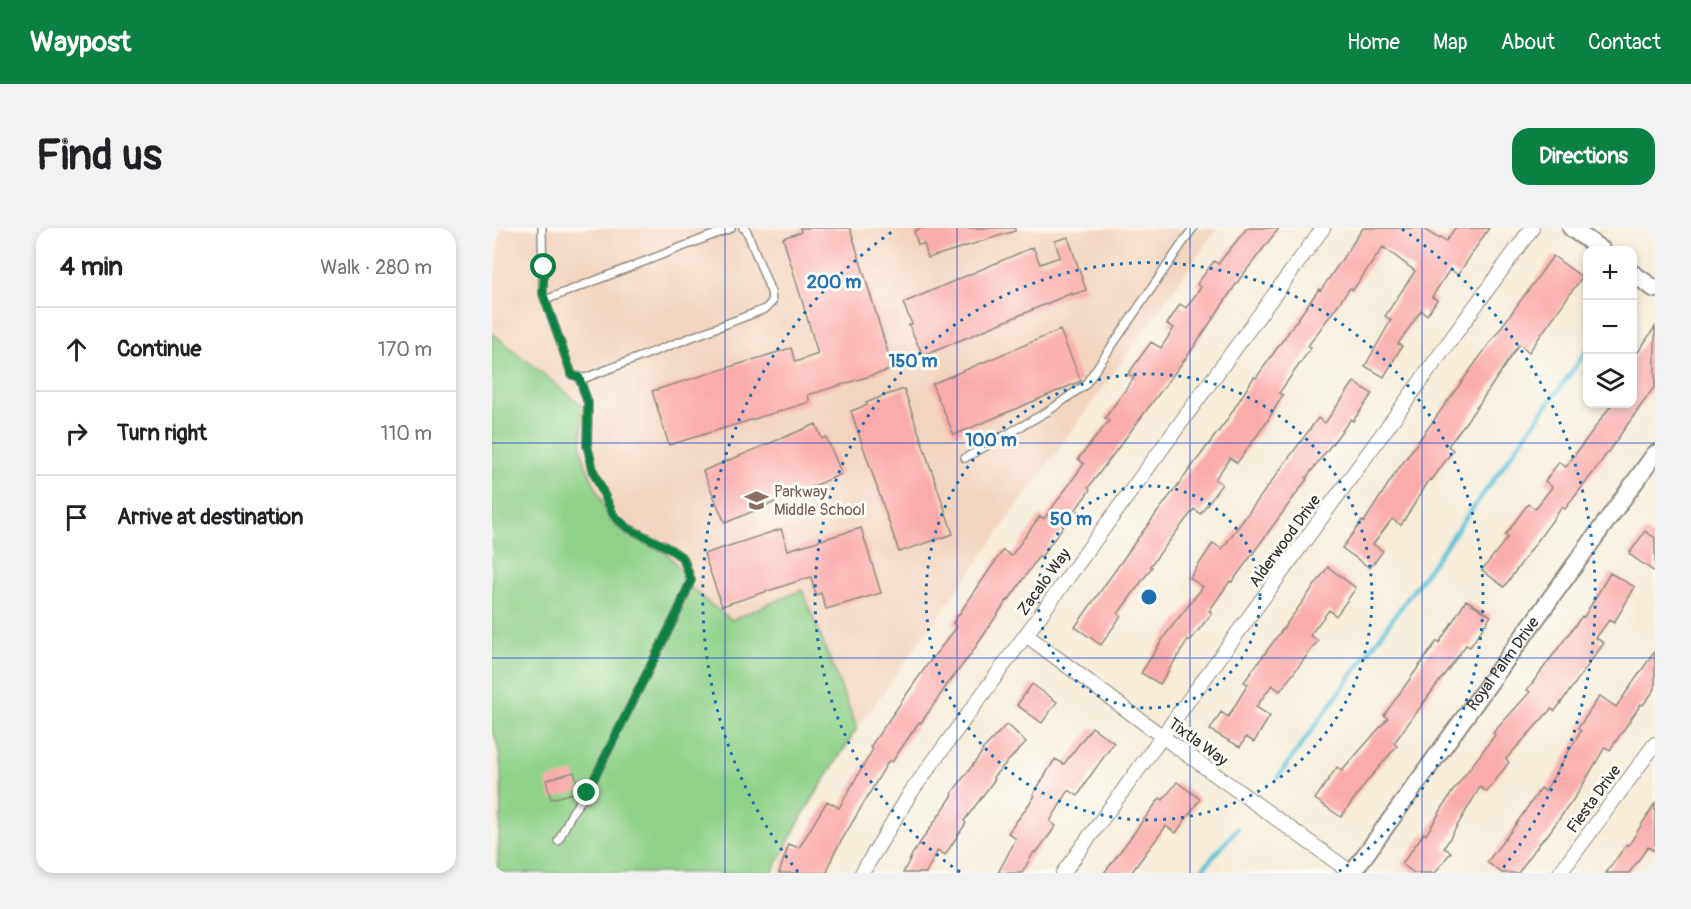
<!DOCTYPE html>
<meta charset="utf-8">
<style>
:root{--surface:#fff;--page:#f2f2f2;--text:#202124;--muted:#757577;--line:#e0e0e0;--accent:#0b8043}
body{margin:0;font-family:Pangolin,sans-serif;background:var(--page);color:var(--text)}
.controls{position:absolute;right:18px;top:18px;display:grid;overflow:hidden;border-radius:12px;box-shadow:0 3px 9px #0003}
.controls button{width:54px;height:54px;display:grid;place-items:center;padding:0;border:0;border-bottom:2px solid var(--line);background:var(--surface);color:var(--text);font:30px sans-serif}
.stop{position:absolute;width:18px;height:18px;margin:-14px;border:4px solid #0b8043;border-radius:50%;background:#fff}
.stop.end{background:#0b8043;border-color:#fff;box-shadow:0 2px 6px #0008}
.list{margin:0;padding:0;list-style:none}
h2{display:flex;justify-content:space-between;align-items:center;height:78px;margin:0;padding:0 24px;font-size:26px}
h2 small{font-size:20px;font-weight:400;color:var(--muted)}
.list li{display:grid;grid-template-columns:39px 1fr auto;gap:18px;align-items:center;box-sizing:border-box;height:84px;padding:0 24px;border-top:2px solid var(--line)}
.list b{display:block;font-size:22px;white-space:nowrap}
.list em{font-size:20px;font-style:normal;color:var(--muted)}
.icon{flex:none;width:33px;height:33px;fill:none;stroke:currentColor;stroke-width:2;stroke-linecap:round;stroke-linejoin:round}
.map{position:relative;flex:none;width:1163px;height:645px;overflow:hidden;border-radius:18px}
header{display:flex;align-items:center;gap:36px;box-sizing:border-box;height:84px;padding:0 30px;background:var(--accent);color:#fff}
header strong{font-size:28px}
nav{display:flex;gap:33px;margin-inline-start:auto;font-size:21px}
.intro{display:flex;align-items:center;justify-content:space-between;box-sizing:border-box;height:144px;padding:0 36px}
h1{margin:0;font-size:42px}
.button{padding:15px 27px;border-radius:18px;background:var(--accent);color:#fff;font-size:21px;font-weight:700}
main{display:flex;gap:36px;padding:0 36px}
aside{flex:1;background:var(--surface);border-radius:18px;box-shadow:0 3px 9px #0003}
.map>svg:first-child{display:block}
.built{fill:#f3d4be}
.green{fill:#90d189;stroke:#5e7e5a;stroke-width:1.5}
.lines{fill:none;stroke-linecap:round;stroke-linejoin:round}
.stream{stroke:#5bc2d9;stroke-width:4.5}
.building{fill:#fbaba9}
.service-casing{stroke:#908c82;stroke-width:10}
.minor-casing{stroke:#908c82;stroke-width:16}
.tertiary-casing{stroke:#908c82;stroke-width:20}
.service{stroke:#fff;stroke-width:7}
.minor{stroke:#fff;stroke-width:14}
.tertiary{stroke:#fff;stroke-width:16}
.route{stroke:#0b8043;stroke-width:8}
.grid{fill:none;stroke:#1d4ed8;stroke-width:1.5;stroke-opacity:0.55}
.ring{fill:none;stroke:#1f6fb2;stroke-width:3;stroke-dasharray:3 6}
.labels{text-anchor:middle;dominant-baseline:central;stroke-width:6;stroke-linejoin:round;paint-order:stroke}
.education-label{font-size:16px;fill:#785e54;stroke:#fdfcf7;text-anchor:start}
.street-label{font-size:16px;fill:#2b2b2b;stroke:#fdfcf7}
.centre{fill:#1f6fb2;stroke:#fdfcf7;stroke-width:3}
.ring-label{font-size:18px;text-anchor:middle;font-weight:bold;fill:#1f6fb2;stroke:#fdfcf7;stroke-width:6;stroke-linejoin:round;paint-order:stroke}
</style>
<header>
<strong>Waypost</strong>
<nav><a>Home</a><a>Map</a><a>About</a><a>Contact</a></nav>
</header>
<div class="intro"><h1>Find us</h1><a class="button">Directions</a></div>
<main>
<aside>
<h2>4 min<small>Walk · 280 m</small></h2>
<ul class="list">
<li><svg class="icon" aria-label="ahead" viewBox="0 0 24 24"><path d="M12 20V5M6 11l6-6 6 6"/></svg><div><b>Continue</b></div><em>170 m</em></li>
<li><svg class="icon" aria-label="right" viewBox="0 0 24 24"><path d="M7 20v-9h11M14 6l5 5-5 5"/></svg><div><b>Turn right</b></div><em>110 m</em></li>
<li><svg class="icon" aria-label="arrive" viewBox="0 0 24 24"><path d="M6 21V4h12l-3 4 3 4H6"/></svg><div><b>Arrive at destination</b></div></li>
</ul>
</aside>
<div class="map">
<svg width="1163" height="645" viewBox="0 0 1163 645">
<rect width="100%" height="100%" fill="#fdfcf7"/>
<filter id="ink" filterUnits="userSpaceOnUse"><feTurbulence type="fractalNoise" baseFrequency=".0167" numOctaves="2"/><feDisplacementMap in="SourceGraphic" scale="12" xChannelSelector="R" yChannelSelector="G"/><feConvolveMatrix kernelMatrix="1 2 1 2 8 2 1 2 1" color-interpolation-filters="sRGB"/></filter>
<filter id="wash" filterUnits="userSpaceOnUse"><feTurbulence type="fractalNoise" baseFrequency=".008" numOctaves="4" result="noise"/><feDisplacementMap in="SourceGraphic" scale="24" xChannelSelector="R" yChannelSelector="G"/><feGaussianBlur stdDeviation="1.35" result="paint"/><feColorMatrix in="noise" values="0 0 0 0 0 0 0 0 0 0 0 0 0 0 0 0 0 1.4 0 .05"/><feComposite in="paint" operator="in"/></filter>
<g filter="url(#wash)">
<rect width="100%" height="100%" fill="#f6ecd8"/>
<!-- built -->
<path class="built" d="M8,0h718l-374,519 -42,69 -30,57h-275l4,-105 -2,-21 -7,-16v-434z"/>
<!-- green -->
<path class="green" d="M0,105l91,73 -2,40 4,17 25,57 15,13 42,20 18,22v7l22,20 25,18 70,-30 55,138 -55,88 -30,57h-275c1,-36 12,-111 -5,-142z"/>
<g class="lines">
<!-- stream -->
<path class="stream" d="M786,549l310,-428
M707,645l38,-44"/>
</g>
<g id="blocks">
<!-- building -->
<path class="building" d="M308,0h50l43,141 -85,26 2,7 -141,43 -17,-54 139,-43 4,14 23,-8 -35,-116 18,-6z
M430,0h93v3l-87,27 -4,-14 -6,1 -4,-14z
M755,0h32l-40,52 -48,71 -103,137 2,2 -49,67 -2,-1 -31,45 -1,-1 -36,54 -24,31 -26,38 -2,-1 -27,40 -3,-2 -56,95 -6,18h-48l10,-29 10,4 28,-47 12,7 34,-59 -3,-2 57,-82 30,-38 -4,-4 50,-73 8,6 29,-40 4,3 40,-55 -6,-5 31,-38 -4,-3 29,-40 -6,-4 23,-32 10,6 13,-20 -7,-4 13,-20 6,4 15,-21 -4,-3 17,-23 4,3z
M871,0h59l17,11 1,-2 6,4 9,-13h34l-31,47 -8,-6 -18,28 5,3 -10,15 -6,-5 -23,34 4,2 -18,31 -19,-11 26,-46 -6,-4 30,-45 -32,-24 -30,43 -3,-2 -42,58 3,2 -32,45 4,2 -17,28 -29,40 -7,-5 -15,21 7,5 -22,30 -6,-5 -44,57 2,1 -34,47 3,2 -20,29 -26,-18 63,-89 89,-118 27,-43 2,1 63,-89 2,1z
M576,9l18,53 -14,5v-2l-149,63 -14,-31 3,-1 -9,-21 130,-56 7,17 20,-7 -5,-16z
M1061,28l29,21 -53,75 -10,-8 -39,59 -32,43 5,4 -21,30 -2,-1 -29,46 -9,-6 -19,25 10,7 -13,17 -28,-20 20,-27 2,1 30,-47z
M1163,99v59l-62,87 -28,36 -3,-2 -58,80 -22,-17 26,-33 -3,-2 23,-31 7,5 17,-22 -7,-6 14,-19 7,5 46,-63h20v-43z
M568,102l21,51 -127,54 -22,-51z
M862,154l18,12 -19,27 -2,-2 -45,59 1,1 -75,103 -2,-1 -21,30 3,2 -22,28 -2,-1 -28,44 -19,-11 25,-39 37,-47 -13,-9 23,-35 9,6 96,-131 7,5z
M412,161l49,145 -54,18 -48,-141 16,-6 -1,-2 17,-7z
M324,196l6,15 4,-2 16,37 -117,49 -22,-52z
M369,300l20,65 -55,16 -5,-16 -5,2 -5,-18 -89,29 -18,-52 77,-25 7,21z
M1153,303l10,7v34l-26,-18z
M836,339l28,21 -20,28 -7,-6 -19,25 8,6 -38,50 -8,-6 -16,22 14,9 -16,26 -8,-5 -6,10 -30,-17 11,-18 7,5 20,-33 -4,-2z
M1118,345l25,14 -21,36 -5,-3 -13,18 8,5 -49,68 -4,-2 -45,50 3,3 -22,30 -7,-5 -36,61 7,4 -16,21h-21l-12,-9 22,-31 2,2 26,-43 43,-57 -2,-2 37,-41 -3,-2 55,-74 2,1z
M974,372l25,16 -21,31 -4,-2 -72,98 3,3 -29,34 -27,37 -26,-18 22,-32 5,4 46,-53 -4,-3 53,-74 2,2z
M1163,423v38l-12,16 -2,-1 -31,46 -5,-3 -27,46 -32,44 -1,-1 -27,37h-16l-15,-11 24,-31 30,-43 4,3 36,-60 -3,-3 22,-32 16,11z
M540,456l25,18 -15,21 -25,-18z
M515,496l19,18 -33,35 2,2 -31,42 2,2 -21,32 -7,-5 -12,23h-23l10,-20 40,-58 -1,-2 31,-42 -1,-1z
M600,499l22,16 -26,36 -10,17 -9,-6 -19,31 6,5 -20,27 -2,-1 -12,21h-24l18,-34 -8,-6 27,-37 -2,-1 22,-36 9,5z
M82,544l6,19 -29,8 -5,-19z
M685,554l23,17 -24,34 -10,-7 -35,47h-27l56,-75 3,2z
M1163,575v48l-7,-4 -19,26h-23l21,-29 2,1z"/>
</g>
</g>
<g filter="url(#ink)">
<use href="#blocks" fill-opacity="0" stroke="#908c82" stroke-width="1.5"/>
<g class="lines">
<defs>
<path id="service" d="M50,0l1,66 29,81 13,3 180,-69 7,-7 -1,-10 -25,-63 -3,-1
M53,72l186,-72
M473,230l85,-48 35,-25 108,-157
M66,613l15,-30 14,-18 92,-184 12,-29 -8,-22 -13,-9 -44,-22 -12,-11 -20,-43 -7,-28 1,-42 -9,-26"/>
<path id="minor" d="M534,407l137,102 189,136
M370,645l49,-81 412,-564
M571,645l469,-645
M1068,645l95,-129"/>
<g id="tertiary">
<path d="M1079,0l31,22"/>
<path d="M1140,45l23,16"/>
<path id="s1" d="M860,645l303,-419"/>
</g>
</defs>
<!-- service casing -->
<use href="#service" class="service-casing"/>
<!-- minor casing -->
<use href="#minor" class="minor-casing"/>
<!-- tertiary casing -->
<use href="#tertiary" class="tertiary-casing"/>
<!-- service -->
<use href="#service" class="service"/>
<!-- minor -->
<use href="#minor" class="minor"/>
<!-- tertiary -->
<use href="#tertiary" class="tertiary"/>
</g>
</g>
<g class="lines" filter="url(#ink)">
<!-- route -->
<path class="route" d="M52,39l-1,27 29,81 7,2 9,26 -1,42 7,28 20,43 12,11 44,22 13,9 8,22 -12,29 -92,184"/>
</g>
<!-- grid -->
<path class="grid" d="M233,0v645M465,0v645M698,0v645M930,0v645M0,215h1163M0,430h1163"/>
<!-- distance rings -->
<g class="ring">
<circle cx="657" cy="369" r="111"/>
<circle cx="657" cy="369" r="223"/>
<path d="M468 644A334 334 0 1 1 846 644"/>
<path d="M306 644A446 446 0 0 1 404 1M910 1A446 446 0 0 1 1008 644"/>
</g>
<!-- icons -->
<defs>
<symbol id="school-bare" viewBox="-9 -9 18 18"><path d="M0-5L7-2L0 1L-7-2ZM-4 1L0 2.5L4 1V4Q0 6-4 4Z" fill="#8d6e63" stroke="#fdfcf7" stroke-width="2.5" paint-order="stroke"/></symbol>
</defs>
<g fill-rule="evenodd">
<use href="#school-bare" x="248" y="256" width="33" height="33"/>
</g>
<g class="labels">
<!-- education labels -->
<g class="education-label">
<text x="282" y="264">Parkway<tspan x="282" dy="18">Middle School</tspan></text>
</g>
<!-- street labels -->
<g class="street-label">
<text transform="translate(793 313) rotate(-54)">Alderwood Drive</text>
<text transform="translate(552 354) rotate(-54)">Zacalo Way</text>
<text stroke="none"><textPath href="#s1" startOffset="258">Royal Palm Drive</textPath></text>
<text transform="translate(706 514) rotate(36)">Tixtla Way</text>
<text transform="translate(1102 571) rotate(-54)">Fiesta Drive</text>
</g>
</g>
<circle cx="657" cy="369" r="9" class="centre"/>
<g class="ring-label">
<text x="342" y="60">200 m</text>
<text x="421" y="139">150 m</text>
<text x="499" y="218">100 m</text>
<text x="579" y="297">50 m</text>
</g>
</svg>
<div class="controls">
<button>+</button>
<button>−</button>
<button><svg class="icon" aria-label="layers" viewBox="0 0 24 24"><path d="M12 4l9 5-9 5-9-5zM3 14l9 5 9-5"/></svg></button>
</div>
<div class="stop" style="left:52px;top:39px"></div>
<div class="stop end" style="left:95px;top:565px"></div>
</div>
</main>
